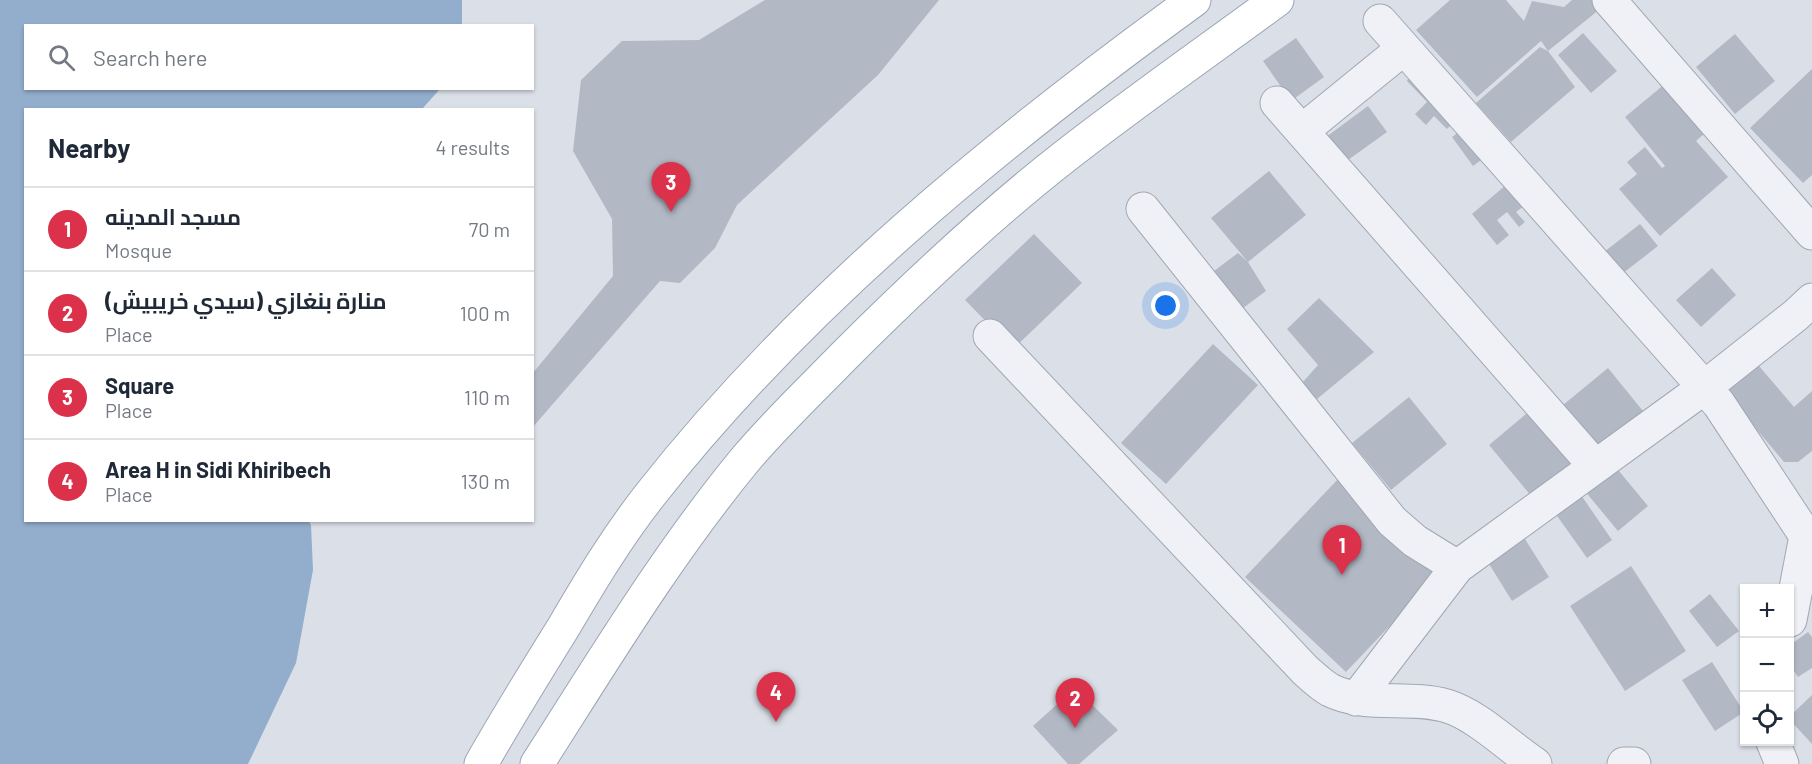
<!DOCTYPE html>
<meta charset="utf-8">
<style>
:root{--surface:#fff;--page:#f6f6f7;--text:#1f2937;--muted:#747a83;--line:#e0e1e3;--accent:#dc314a}
body{margin:0;font-family:Barlow,Cairo,sans-serif;background:var(--page);color:var(--text)}
.controls{position:absolute;right:18px;bottom:18px;display:grid;overflow:hidden;border-radius:0px;box-shadow:0 2px 4px #0004}
.controls button{width:54px;height:54px;display:grid;place-items:center;padding:0;border:0;border-bottom:2px solid var(--line);background:var(--surface);color:var(--text);font:30px sans-serif}
.you{position:absolute;left:1166px;top:306px;width:21px;height:21px;margin:-15px;border:4px solid #fff;border-radius:50%;background:#1a73e8;box-shadow:0 0 0 9px #1a73e833}
.badge{display:grid;place-items:center;width:39px;height:39px;border-radius:50%;background:var(--accent);color:#fff;font-size:20px;font-weight:700}
.pin{position:absolute;translate:-50% -50px;filter:drop-shadow(0 2px 3px #0008)}
.pin::after{content:'';position:absolute;top:32px;width:21px;height:18px;background:inherit;clip-path:polygon(0 0,100% 0,50% 100%)}
.list{margin:0;padding:0;list-style:none}
h2{display:flex;justify-content:space-between;align-items:center;height:78px;margin:0;padding:0 24px;font-size:26px}
h2 small{font-size:20px;font-weight:400;color:var(--muted)}
.list li{display:grid;grid-template-columns:39px 1fr auto;gap:18px;align-items:center;box-sizing:border-box;height:84px;padding:0 24px;border-top:2px solid var(--line)}
.list b{display:block;font-size:22px;white-space:nowrap}
.list p{margin:0;font-size:20px;white-space:nowrap;color:var(--muted)}
.list em{font-size:20px;font-style:normal;color:var(--muted)}
.icon{flex:none;width:33px;height:33px;fill:none;stroke:currentColor;stroke-width:2;stroke-linecap:round;stroke-linejoin:round}
.map{position:relative;flex:none;width:1812px;height:764px;overflow:hidden}
.search{position:absolute;background:var(--surface);box-shadow:0 2px 4px #0004;left:24px;top:24px;width:510px;height:66px;display:flex;align-items:center;gap:15px;box-sizing:border-box;padding:0 21px;border-radius:0px;color:var(--muted);font-size:22px}
.panel{position:absolute;background:var(--surface);box-shadow:0 2px 4px #0004;left:24px;top:108px;width:510px;height:414px;border-radius:0px}
.map>svg:first-child{display:block}
.water{fill:#92aecc}
.building{fill:#b2b9c5}
.lines{fill:none;stroke-linecap:round;stroke-linejoin:round}
.minor-casing{stroke:#a0a7b2;stroke-width:35}
.primary-casing{stroke:#9aa4b5;stroke-width:35}
.minor{stroke:#eff1f6;stroke-width:33}
.primary{stroke:#fff;stroke-width:33}
</style>
<div class="map">
<svg width="1812" height="764" viewBox="0 0 1812 764">
<rect width="100%" height="100%" fill="#dbe0e8"/>
<!-- water -->
<path class="water" d="M0,0h462v25l-436,1v62l414,1 -18,20 -396,1v410h282l3,5 2,45 -17,93 -48,101h-248z"/>
<!-- building -->
<path class="building" d="M765,0h174l-61,75 -141,130 -22,43 -35,35 -20,-2 -128,147v-54l81,-98 -1,-57 -39,-68 8,-71 41,-39 77,-1z
M1450,0h56l18,21 8,-20 32,6 8,-7h21l7,9 -52,42 -7,-10 -64,56 -61,-67z
M1583,33l34,38 -26,22 -33,-38z
M1735,34l40,47 -40,33 -39,-47z
M1296,38l28,39 -33,24 -28,-40z
M1540,47l8,4 27,36 -64,55 -35,-39z
M1812,69v106l-9,8 -53,-55z
M1411,72l46,47 -10,10 -13,-13 -8,9 -11,-11 12,-12 -20,-21z
M1672,78l40,49 -16,14 32,36 -68,59 -41,-47 18,-15 -10,-12 18,-15 17,21 3,-2 -40,-49z
M1368,106l19,26 -46,33 -19,-25z
M1467,126l21,29 -15,11 -21,-29z
M1269,171l37,44 -58,47 -37,-44z
M1514,178l18,22 -16,12 9,10 -6,5 -12,-15 -10,8 12,15 -12,10 -25,-31z
M1640,224l18,22 -36,28 -18,-22z
M1034,234l48,49 -69,66 -48,-49z
M1238,253l10,9 18,29 -31,23 -29,-37z
M1712,268l24,27 -35,32 -25,-27z
M1319,298l55,54 -57,47 -15,-16 16,-18 -31,-36z
M1213,344l45,41 -92,99 -45,-41z
M1753,359l41,48 18,-16v60l-14,11h-14l-64,-76z
M1608,368l35,43 -46,37 -34,-43z
M1409,397l38,47 -56,46 -39,-47z
M1532,409l44,52 -44,36 -43,-52z
M1614,465l34,41 -30,25 -34,-41z
M1339,478l101,95 -94,99 -101,-95z
M1581,495l31,45 -25,18 -32,-45z
M1523,536l26,41 -37,24 -26,-42z
M1631,566l55,85 -61,40 -55,-85z
M1710,594l29,37 -22,16 -28,-36z
M1808,632l4,5v31l-14,9 -8,-12v-20z
M1712,662l32,50 -29,19 -33,-51z
M1075,688l43,42 -39,34h-11l-35,-38z
M1812,695v49l-22,-24v-4z"/>
<g class="lines">
<defs>
<path id="minor" d="M1609,0l203,233
M1380,21l339,383 87,132 -16,84
M1277,103l318,363
M1302,131l102,-83
M1143,209l249,312 23,20 42,26
M990,336l315,334c8,7 16,15 25,20 36,18 79,5 117,16 30,9 62,41 88,58
M1356,699l101,-132 248,-180 91,-72 16,-15
M1773,742l9,22
M1624,764h10"/>
<path id="primary" d="M481,764c26,-46 54,-91 82,-136 27,-46 54,-91 87,-133 150,-191 348,-353 544,-495
M537,764c66,-103 129,-208 207,-303 29,-35 68,-72 100,-105 70,-70 142,-138 220,-199 69,-54 142,-105 213,-157"/>
</defs>
<!-- minor casing -->
<use href="#minor" class="minor-casing"/>
<!-- primary casing -->
<use href="#primary" class="primary-casing"/>
<!-- minor -->
<use href="#minor" class="minor"/>
<!-- primary -->
<use href="#primary" class="primary"/>
</g>
</svg>
<div class="controls">
<button>+</button>
<button>−</button>
<button><svg class="icon" aria-label="locate" viewBox="0 0 24 24"><circle cx="12" cy="12" r="6"/><path d="M12 2v4M12 18v4M2 12h4M18 12h4"/></svg></button>
</div>
<div class="you"></div>
<div class="pin badge" style="left:1342px;top:575px">1</div>
<div class="pin badge" style="left:1075px;top:728px">2</div>
<div class="pin badge" style="left:671px;top:212px">3</div>
<div class="pin badge" style="left:776px;top:722px">4</div>
<div class="search"><svg class="icon" aria-label="search" viewBox="0 0 24 24"><circle cx="10" cy="10" r="6"/><path d="M15 15l6 6"/></svg>Search here</div>
<section class="panel">
<h2>Nearby<small>4 results</small></h2>
<ul class="list">
<li><span class="badge">1</span><div><b>مسجد المدينه</b><p>Mosque</p></div><em>70 m</em></li>
<li><span class="badge">2</span><div><b>منارة بنغازي (سيدي خريبيش)</b><p>Place</p></div><em>100 m</em></li>
<li><span class="badge">3</span><div><b>Square</b><p>Place</p></div><em>110 m</em></li>
<li><span class="badge">4</span><div><b>Area H in Sidi Khiribech</b><p>Place</p></div><em>130 m</em></li>
</ul>
</section>
</div>
